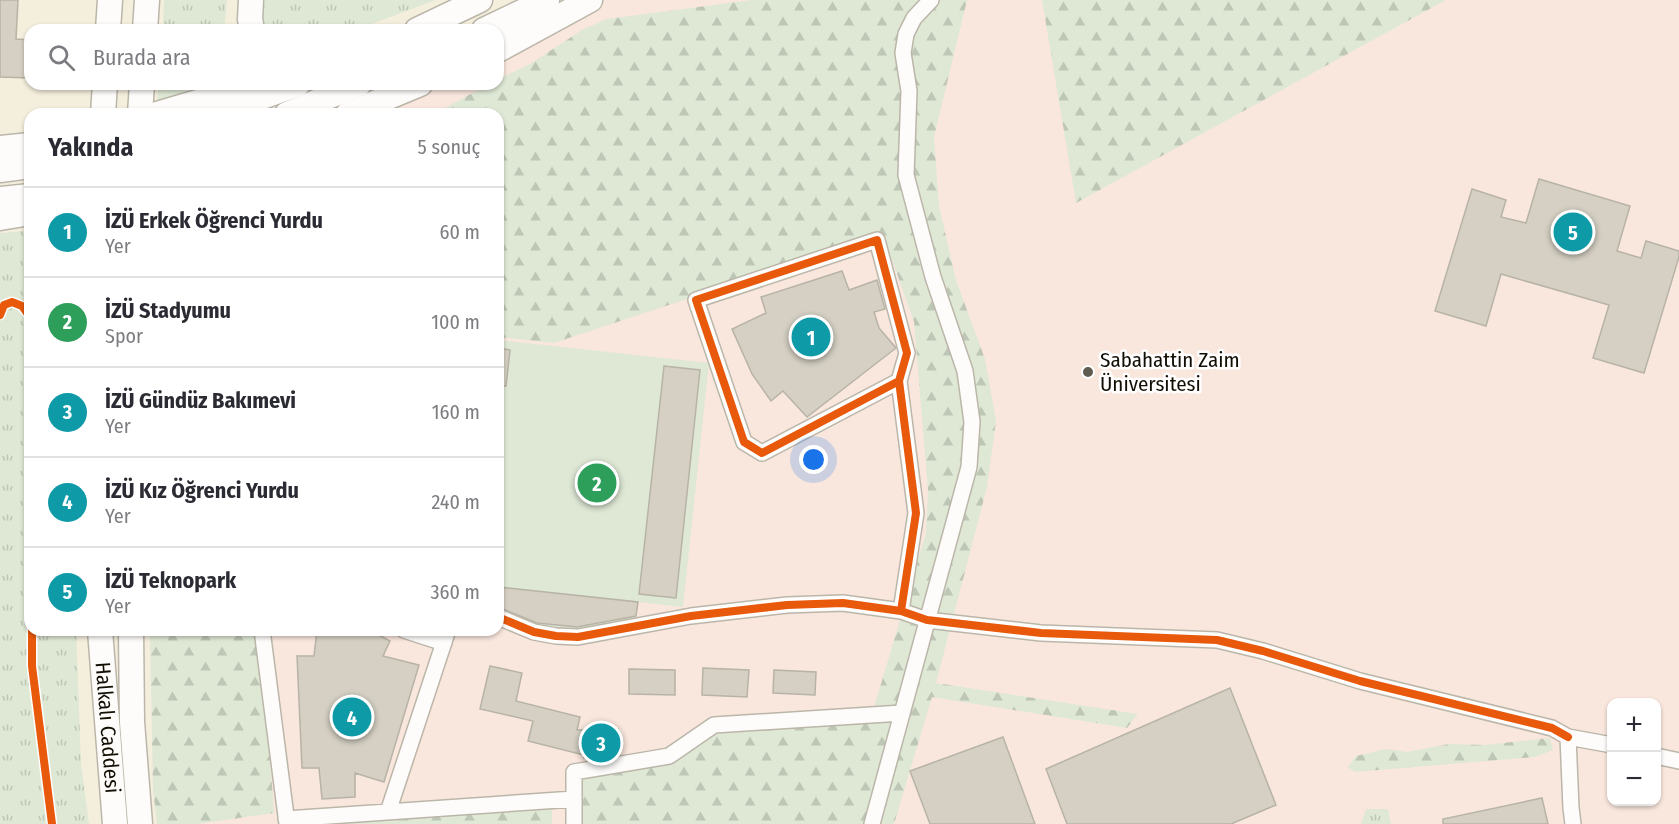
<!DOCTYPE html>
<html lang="tr">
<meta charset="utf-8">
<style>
:root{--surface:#fff;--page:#f2f2f3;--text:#2b2b33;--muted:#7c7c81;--line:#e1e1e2;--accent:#1a73e8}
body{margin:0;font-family:"Fira Sans Condensed",sans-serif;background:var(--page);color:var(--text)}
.controls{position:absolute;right:18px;bottom:18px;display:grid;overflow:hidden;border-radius:12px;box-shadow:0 2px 4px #0004}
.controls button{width:54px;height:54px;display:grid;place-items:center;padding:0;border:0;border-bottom:2px solid var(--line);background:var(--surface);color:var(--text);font:30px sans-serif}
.you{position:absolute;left:814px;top:460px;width:21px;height:21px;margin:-15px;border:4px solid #fff;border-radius:50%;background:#1a73e8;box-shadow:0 0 0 9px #1a73e833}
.badge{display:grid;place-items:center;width:39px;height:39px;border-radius:50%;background:var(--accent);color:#fff;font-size:20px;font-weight:700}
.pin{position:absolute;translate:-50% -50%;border:3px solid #fff;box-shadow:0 2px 6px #0006}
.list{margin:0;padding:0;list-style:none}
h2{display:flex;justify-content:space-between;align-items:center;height:78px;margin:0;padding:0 24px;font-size:26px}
h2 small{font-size:20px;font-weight:400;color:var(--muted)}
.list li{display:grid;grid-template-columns:39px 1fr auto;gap:18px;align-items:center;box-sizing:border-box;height:90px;padding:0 24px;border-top:2px solid var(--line)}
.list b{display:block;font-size:22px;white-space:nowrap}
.list p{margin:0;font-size:20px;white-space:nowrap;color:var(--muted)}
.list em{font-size:20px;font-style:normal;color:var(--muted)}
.icon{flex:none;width:33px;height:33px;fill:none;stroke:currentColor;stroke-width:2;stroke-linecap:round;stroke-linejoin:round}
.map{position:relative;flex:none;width:1679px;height:824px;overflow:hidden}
.search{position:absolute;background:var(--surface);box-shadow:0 2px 4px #0004;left:24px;top:24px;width:480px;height:66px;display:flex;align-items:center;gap:15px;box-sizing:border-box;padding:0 21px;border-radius:18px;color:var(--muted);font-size:22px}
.panel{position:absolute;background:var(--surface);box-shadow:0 2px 4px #0004;left:24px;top:108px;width:480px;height:528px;border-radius:18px}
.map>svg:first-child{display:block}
.education{fill:#f9e7de;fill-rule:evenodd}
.grass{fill:url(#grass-tufts)}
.forest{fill:url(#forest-firs)}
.pitch{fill:#dfe8d5}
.building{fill:#d5d0c3;stroke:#b7b3a5;stroke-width:1.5}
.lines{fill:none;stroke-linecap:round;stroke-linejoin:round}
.street-casing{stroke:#bbb6a9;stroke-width:18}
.primary-casing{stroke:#bbb6a9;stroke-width:27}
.street{stroke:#fdfcfa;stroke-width:15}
.primary{stroke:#fdfcfa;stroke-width:24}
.cycleway-casing{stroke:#fff;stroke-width:11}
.cycleway{stroke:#e8590c;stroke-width:8}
.poi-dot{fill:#615c50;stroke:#fff;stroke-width:2}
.labels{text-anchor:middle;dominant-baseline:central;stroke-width:5;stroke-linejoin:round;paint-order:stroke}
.poi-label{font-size:21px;fill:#120e04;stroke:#fff;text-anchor:start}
.street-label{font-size:21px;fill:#120e04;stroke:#fff}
</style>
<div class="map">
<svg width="1679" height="824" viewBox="0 0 1679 824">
<defs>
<pattern id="grass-tufts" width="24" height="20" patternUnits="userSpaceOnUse" patternTransform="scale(1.5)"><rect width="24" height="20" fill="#dfe8d5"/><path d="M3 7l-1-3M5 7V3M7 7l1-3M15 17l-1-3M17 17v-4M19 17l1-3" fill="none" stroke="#bec6b5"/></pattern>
<pattern id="forest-firs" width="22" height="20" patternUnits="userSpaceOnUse" patternTransform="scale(1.5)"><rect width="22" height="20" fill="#dfe8d5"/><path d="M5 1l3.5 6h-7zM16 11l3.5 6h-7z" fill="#bec6b5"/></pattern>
</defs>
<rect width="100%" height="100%" fill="#f4eedd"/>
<!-- education -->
<path class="education" d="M604,0h1075v824h-1522l-4,-35 -3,-159h348v-516h-114l63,-30h51v-24l49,-23zM1612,702h44v100h-44z"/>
<!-- grass -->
<path class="grass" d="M164,0h63l-3,30h-61z
M260,0h176l-81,30h-95z
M159,84h40l-7,5 -35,13z
M26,231l4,1v398h46l5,134 8,60h-89v-591z
M1366,809h22l3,15h-30z"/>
<!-- forest -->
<path class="forest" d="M751,0h216l-33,137 5,69 17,74 29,79 11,62 -9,66 -51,196 202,31 -11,14 -195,-31 -38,127h-320v-52l95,-16 45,-31 158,-11 54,-181 2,-43 -14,-168 -31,-88 -329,109 -56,-6v-223h-64l55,-30h9v-5l32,-15 52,-34 25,-11z
M1042,0h404l-370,203z
M150,630h111l13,183 -76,11h-41l-4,-35z
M1550,738l3,12 -18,7 -180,15 -7,-5 8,-11 30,-7 21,3 42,-8 36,1z
M552,801v23h-265z"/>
<!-- pitch -->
<path class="pitch" d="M498,340l211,23 -26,244 -45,-5 -2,15c-32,12 -65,17 -98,10 -14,-3 -27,-11 -40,-17z"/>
<!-- building -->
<path class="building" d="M0,0h18l-2,39 14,1v38l-30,-1z
M1539,179l91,27 -13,45 24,7 5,-17 33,10v6l-35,116 -51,-15 16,-53 -108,-31 -15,52 -51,-15 37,-122 34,11 -5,17 25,6z
M842,271l7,19 28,-10 8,29 -11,3 5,16 17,20 -89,69 -24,-26 -12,10 -19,-27 -20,-45 34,-16 -5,-16z
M498,348l12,2 -4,36h-8z
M664,366l36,4 -24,228 -37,-4z
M498,587l140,15 -2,14 -59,11 -40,-4 -39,-16z
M317,630h53l20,11 -7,15 36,9 -35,117 -29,-9v24l-33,2 -3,-31h-17l-5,-112h17z
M490,666l32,7 -6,28 64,16 -3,13 41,-1 2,25 -36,4v-3l-56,-14 5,-20 -53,-12z
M703,668l46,2 -2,27 -45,-2z
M629,669l46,1v25l-46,-1z
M774,670l42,2 -1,23 -42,-2z
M1230,688l46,117 -45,19h-164l-21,-55z
M1003,737l32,87h-105l-20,-53z
M1542,798l6,26h-105v-5z"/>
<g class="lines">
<defs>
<path id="street" d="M899,381l-137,72 -18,-11 -48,-142 181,-60 30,113 -8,28 17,132 -15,98
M498,617l36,15 22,4 22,1 113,-21 96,-11 56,-2 58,8 26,9 114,13 176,7 46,11 97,30 192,47 16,9
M262,630l25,194
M404,630l40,13
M1656,756l23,5
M388,812l60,-182
M286,819l288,-20
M574,824v-52l95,-16 45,-31 188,-12
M872,824l97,-357 3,-45 -7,-51 -32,-94 -27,-102 3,-84 -6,-38 3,-19 8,-16 17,-18
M1573,824l-2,-16 -3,-71 44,8"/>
<g id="primary">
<path d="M251,0l-1,19 2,11"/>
<path d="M108,30l2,-30"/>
<path d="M145,30l2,-30"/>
<path d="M417,30l63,-30"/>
<path d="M484,30l63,-30"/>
<path d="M498,50l92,-50"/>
<path d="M103,114l2,-30"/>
<path d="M140,114l2,-30"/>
<path d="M157,114l44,-13 46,-17"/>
<path d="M215,114l83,-30"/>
<path d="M287,114l72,-30"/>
<path d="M348,114l72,-30"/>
<path d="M0,148l30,-3"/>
<path d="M0,170l30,-4"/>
<path d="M0,199l30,-3"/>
<path d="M0,218l30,-5"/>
<path id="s1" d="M100,630l15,194"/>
<path d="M131,630l1,92 8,102"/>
</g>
</defs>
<!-- street casing -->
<use href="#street" class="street-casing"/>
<!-- primary casing -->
<use href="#primary" class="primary-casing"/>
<!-- street -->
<use href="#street" class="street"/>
<!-- primary -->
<use href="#primary" class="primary"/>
<defs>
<path id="cycleway" d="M0,315l4,-10 8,-3 10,4 8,11v151
M899,381l-137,72 -18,-11 -48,-142 181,-60 30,113 -8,28 17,132 -15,98
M498,617l36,15 22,4 22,1 113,-21 96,-11 56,-2 58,8 26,9 114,13 176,7 46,11 97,30 192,47 16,9
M32,630v36l20,158"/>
</defs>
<!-- cycleway casing -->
<use href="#cycleway" class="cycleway-casing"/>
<!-- cycleway -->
<use href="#cycleway" class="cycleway"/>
</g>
<!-- markers -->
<circle class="poi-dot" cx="1088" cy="372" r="6"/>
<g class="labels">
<!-- poi labels -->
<g class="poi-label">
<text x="1100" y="360">Sabahattin Zaim<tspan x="1100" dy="24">Üniversitesi</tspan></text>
</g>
<!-- street labels -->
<g class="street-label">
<text stroke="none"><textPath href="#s1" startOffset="98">Halkalı Caddesi</textPath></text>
</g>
</g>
</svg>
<div class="controls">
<button>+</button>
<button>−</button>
</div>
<div class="you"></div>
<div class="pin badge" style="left:811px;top:337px;background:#0f9aa8">1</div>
<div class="pin badge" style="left:597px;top:483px;background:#2e9e5b">2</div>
<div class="pin badge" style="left:601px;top:743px;background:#0f9aa8">3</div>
<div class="pin badge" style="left:352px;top:717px;background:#0f9aa8">4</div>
<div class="pin badge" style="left:1573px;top:232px;background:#0f9aa8">5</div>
<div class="search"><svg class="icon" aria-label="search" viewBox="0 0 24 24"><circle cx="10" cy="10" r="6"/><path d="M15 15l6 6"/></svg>Burada ara</div>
<section class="panel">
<h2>Yakında<small>5 sonuç</small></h2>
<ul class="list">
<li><span class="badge" style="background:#0f9aa8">1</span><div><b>İZÜ Erkek Öğrenci Yurdu</b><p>Yer</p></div><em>60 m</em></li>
<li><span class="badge" style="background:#2e9e5b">2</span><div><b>İZÜ Stadyumu</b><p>Spor</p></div><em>100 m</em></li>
<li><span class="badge" style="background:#0f9aa8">3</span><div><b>İZÜ Gündüz Bakımevi</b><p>Yer</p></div><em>160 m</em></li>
<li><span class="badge" style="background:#0f9aa8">4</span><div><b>İZÜ Kız Öğrenci Yurdu</b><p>Yer</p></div><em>240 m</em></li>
<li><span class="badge" style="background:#0f9aa8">5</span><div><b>İZÜ Teknopark</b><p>Yer</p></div><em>360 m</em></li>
</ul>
</section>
</div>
